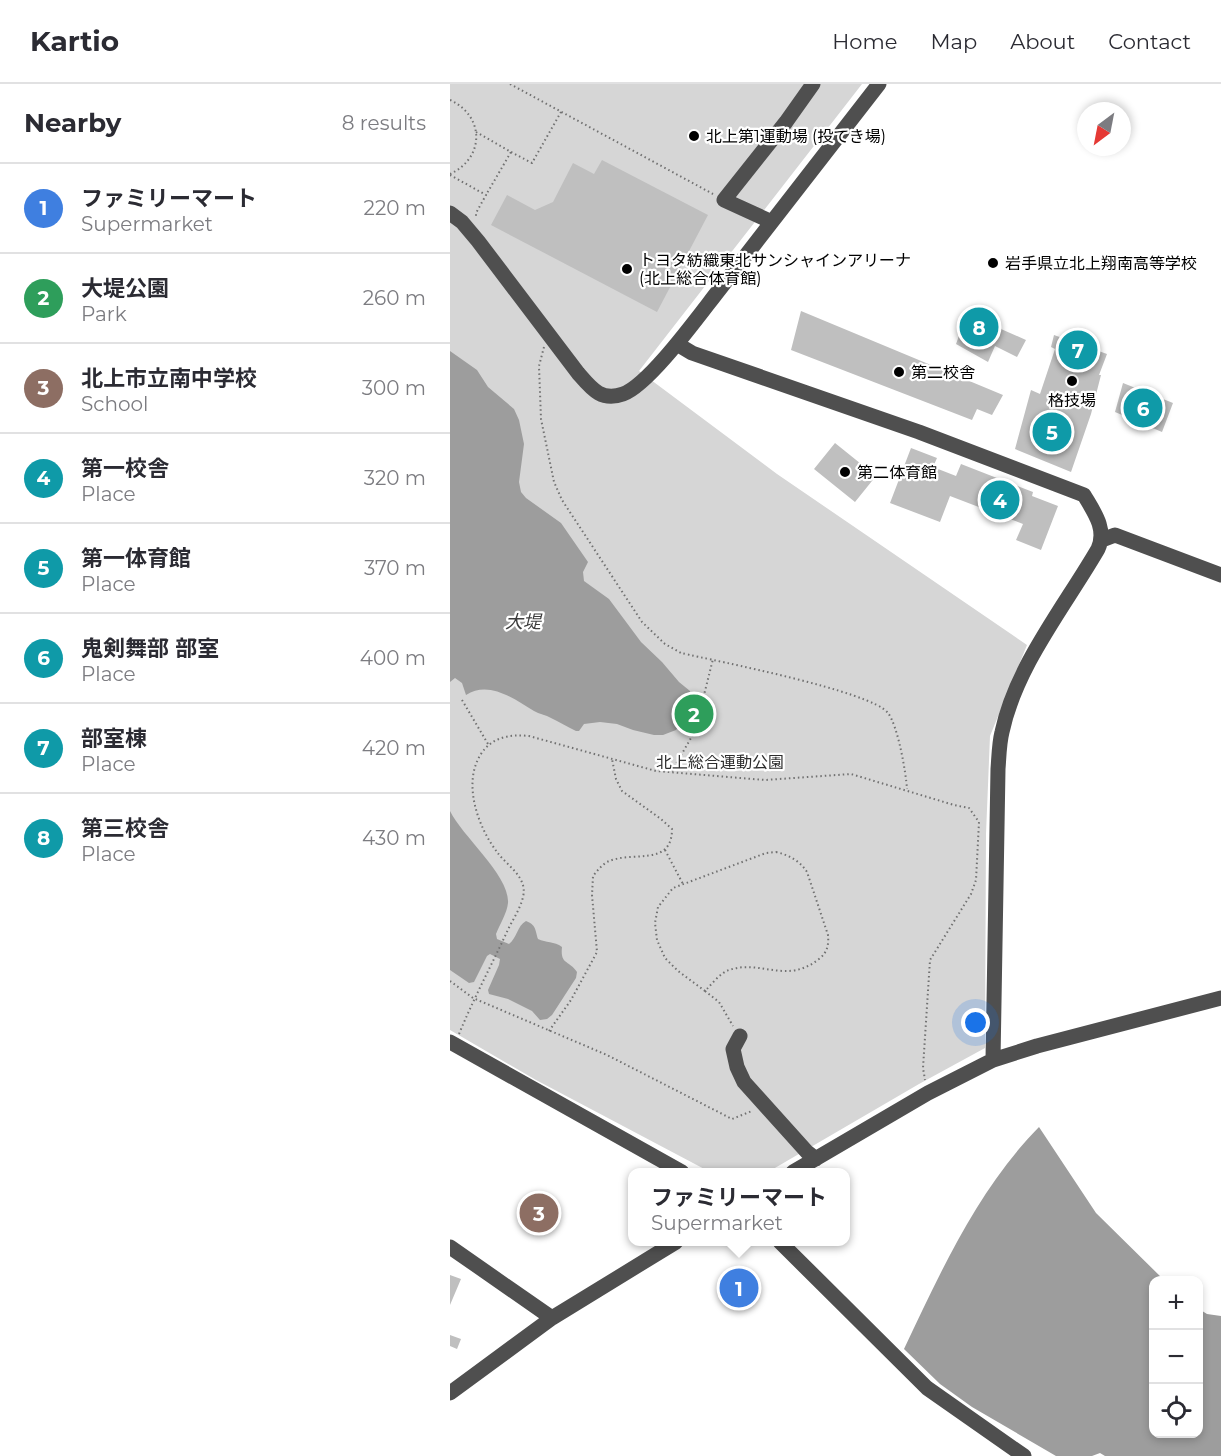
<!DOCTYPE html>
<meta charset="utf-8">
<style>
:root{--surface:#fff;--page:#f2f2f3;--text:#2b2b33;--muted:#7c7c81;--line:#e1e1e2;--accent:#111827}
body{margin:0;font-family:Montserrat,"Noto Sans JP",sans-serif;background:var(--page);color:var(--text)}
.controls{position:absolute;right:18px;bottom:18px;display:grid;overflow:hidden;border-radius:12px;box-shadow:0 3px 9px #0003}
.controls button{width:54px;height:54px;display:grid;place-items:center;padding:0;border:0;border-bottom:2px solid var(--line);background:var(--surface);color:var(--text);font:30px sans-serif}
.compass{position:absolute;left:627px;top:18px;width:54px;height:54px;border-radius:50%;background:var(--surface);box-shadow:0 3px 9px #0003;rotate:212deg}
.you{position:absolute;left:526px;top:939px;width:21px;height:21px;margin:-15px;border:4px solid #fff;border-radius:50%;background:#1a73e8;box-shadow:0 0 0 9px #1a73e833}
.badge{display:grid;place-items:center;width:39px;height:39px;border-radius:50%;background:var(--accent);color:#fff;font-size:20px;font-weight:700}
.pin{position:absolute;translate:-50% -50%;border:3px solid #fff;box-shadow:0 2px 6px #0006}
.popup{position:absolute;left:178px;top:1084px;width:222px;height:78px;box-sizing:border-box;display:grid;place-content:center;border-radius:12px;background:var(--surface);filter:drop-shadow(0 2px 4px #0005);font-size:20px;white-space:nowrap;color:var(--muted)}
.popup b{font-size:22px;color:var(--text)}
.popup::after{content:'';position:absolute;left:50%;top:100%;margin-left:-12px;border:12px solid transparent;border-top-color:var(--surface)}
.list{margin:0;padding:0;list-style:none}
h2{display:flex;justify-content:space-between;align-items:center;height:78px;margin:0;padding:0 24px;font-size:26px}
h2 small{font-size:20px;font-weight:400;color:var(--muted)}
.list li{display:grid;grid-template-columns:39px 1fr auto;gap:18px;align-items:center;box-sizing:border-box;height:90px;padding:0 24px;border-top:2px solid var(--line)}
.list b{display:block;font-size:22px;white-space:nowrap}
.list p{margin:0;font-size:20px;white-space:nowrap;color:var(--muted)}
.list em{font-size:20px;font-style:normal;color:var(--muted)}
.icon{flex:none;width:33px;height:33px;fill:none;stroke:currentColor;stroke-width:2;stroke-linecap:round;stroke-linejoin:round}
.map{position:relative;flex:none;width:771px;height:1372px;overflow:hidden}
header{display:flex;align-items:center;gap:36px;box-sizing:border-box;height:84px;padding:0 30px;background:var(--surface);border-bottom:2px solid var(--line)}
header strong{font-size:28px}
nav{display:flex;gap:33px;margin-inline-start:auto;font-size:21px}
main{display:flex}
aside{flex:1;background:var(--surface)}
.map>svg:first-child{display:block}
.green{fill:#d6d6d6}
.water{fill:#9d9d9d}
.building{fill:#bfbfbf}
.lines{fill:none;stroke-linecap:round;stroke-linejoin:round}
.path{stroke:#717171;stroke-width:2;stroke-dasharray:1.5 3;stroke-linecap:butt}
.minor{stroke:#4f4f4f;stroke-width:15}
.poi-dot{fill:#000;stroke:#fff;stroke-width:2}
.labels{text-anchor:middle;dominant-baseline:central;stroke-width:4.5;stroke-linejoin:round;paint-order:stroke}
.poi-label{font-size:16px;fill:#000;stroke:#fff;text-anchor:start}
.park-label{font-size:16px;fill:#2d2d2d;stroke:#fff}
.water-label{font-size:18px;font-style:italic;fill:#3e3e3e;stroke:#fff}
</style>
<header>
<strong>Kartio</strong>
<nav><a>Home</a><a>Map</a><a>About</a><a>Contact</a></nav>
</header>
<main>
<aside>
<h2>Nearby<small>8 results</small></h2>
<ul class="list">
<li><span class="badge" style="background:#3f7fe0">1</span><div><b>ファミリーマート</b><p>Supermarket</p></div><em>220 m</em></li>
<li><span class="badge" style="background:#2e9e5b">2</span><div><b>大堤公園</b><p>Park</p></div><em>260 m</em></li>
<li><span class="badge" style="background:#8d6e63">3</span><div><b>北上市立南中学校</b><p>School</p></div><em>300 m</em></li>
<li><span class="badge" style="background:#0f9aa8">4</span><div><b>第一校舎</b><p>Place</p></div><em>320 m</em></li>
<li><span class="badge" style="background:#0f9aa8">5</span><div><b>第一体育館</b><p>Place</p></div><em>370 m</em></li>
<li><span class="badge" style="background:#0f9aa8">6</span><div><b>鬼剣舞部 部室</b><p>Place</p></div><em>400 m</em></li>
<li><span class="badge" style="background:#0f9aa8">7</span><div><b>部室棟</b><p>Place</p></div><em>420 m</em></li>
<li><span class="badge" style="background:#0f9aa8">8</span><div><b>第三校舎</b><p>Place</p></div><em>430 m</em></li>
</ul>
</aside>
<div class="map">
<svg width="771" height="1372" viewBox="0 0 771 1372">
<rect width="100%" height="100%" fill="#fff"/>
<!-- green -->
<path class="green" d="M0,0h412l-223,287 138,103 250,171 -37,91 -4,98 -1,214 -66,36 -151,88h-58l-174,-92 -86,-50z"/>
<!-- water -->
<path class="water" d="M0,267l27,19 11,17 26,22 5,11 5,24 -5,38 2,10 5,6 35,25 27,39 -5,10 1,9 25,18 32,43 21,20 17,20 11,9 1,6 -8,13 -4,16 -3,4 -13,5h-9l-21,-5 -16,-6 -17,-2 -16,2 -5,7h-3c-9,-4 -16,-9 -25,-13 -5,-3 -12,-4 -17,-7 -20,-12 -45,-31 -68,-16l-4,-12 -7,-5 -5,4z
M0,727c12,25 60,65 58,92 -1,10 -8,21 -12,31l1,5 12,5c8,-6 8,-18 17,-23 10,4 9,8 12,18 8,4 16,2 24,8 -2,18 7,13 15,25l-1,6 -24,37 -5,4 -7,1 -8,-9 -24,-12 -19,-5 -1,-4 11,-25 1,-6 -10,-5 -3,2 -13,26 -5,1 -19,-13z
M589,1043l57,86 68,67h-10v154h44l1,-125 8,5 14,2v140h-116l-5,-3 -8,3h-36l-84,-49 -32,-23 -36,-35c37,-78 74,-160 135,-222z"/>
<!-- building -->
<path class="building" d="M152,76l106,55 -51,97 -166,-87 16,-30 28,15 18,-8 20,-39 21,11z
M351,227l202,84 -11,20 -15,-6 -5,11 -181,-70z
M517,230l59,26 -9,17 -22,-11 -7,16 -32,-18z
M604,251l53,19 -8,21h2l-10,39 -20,58 -56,-23 16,-59 9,4 15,-45 -4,-2z
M673,299l50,20 -11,29 -47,-20z
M385,359l41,33 -21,26 -41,-33z
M461,364l26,10 -4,9 23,9 5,-12 72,28 -1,4 26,10 -17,44 -25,-10 7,-16 -73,-28 -10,26 -50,-19z
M282,1188l23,19 -10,13 -23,-19z
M0,1191l11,4 -11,26z
M0,1251l11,4 -4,10 -7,-3z"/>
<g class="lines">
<!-- path -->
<path class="path" d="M60,0l203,110
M0,16c35,16 35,58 0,74
M26,48l35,20 -25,43
M61,68l21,11 29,-51
M0,91l36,20 -10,18v5
M94,263l-5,19 2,53 13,63 8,18 80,122 23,22 16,9c35,8 190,38 207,60 10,13 18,60 19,76
M12,616l26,44
M222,687l23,-40 18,-72
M215,766l18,34
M326,768c13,3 24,9 31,20l21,63c1,10 -1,18 -9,24 -33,26 -58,0 -90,11 -9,3 -17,14 -24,21l-27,-20 -13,-13 -8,-18 -2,-17 3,-16 15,-19 93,-35z
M0,897l23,17 134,57 125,64 20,-8
M255,907l14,11 14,24
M99,947l22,-31 26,-48 -5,-57 1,-19c4,-5 8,-10 14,-14 24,-12 65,6 65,-33l-11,-10 -39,-28 -6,-12 -4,-20
M9,950c14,-34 31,-66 47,-100 5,-12 14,-24 17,-37 5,-20 -16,-31 -26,-45 -19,-25 -35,-69 -16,-98 11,-17 29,-20 48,-18l127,35 109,9 86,-6 103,31 15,3 10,14 -3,58 -5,14 -41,66 -7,108 2,12"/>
<!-- minor -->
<path class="minor" d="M0,129l12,9 16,19 100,132c13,15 23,29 45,21 26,-9 77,-80 96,-104 53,-69 107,-137 160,-206
M322,138l-48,-22 62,-78 27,-38
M227,260l15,9 227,79 165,63c10,17 23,34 14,54 -33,57 -82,117 -96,183 -3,12 -3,25 -4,37l-5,291
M652,456l13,-5 106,40
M290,952l-7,13 4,18 7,15 63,70 9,7
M0,958l232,130
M343,1088l135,-79 65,-33 44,-14 184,-48
M330,1158l147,146 97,68
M0,1163l102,71
M0,1309l102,-75 124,-76"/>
</g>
<!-- markers -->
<g class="poi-dot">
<circle cx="244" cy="52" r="6"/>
<circle cx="543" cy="179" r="6"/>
<circle cx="177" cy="185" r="6"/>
<circle cx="449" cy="288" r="6"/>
<circle cx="622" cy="297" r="6"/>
<circle cx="395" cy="388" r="6"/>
</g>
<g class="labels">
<!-- poi labels -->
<g class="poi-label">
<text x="256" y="52">北上第1運動場 (投てき場)</text>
<text x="189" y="176">トヨタ紡織東北サンシャインアリーナ<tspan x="189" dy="18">(北上総合体育館)</tspan></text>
<text x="555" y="179">岩手県立北上翔南高等学校</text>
<text x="461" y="288">第二校舎</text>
<text x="622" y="316" text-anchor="middle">格技場</text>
<text x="407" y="388">第二体育館</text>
</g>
<!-- park labels -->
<g class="park-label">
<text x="270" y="678">北上総合運動公園</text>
</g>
<!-- water labels -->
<g class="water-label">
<text x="73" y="538">大堤</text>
</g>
</g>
</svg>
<div class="controls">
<button>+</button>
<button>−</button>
<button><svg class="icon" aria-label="locate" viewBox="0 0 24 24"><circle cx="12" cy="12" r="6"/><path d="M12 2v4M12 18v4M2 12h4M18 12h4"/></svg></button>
</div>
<svg class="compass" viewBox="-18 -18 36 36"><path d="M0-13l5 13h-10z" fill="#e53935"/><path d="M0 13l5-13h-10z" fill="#7c7c81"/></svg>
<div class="you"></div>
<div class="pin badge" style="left:289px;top:1204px;background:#3f7fe0">1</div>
<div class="popup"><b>ファミリーマート</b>Supermarket</div>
<div class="pin badge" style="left:244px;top:630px;background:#2e9e5b">2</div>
<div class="pin badge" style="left:89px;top:1129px;background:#8d6e63">3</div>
<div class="pin badge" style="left:550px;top:416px;background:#0f9aa8">4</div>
<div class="pin badge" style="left:602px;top:348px;background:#0f9aa8">5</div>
<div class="pin badge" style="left:693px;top:324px;background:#0f9aa8">6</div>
<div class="pin badge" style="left:628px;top:266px;background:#0f9aa8">7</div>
<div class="pin badge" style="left:529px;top:243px;background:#0f9aa8">8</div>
</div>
</main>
